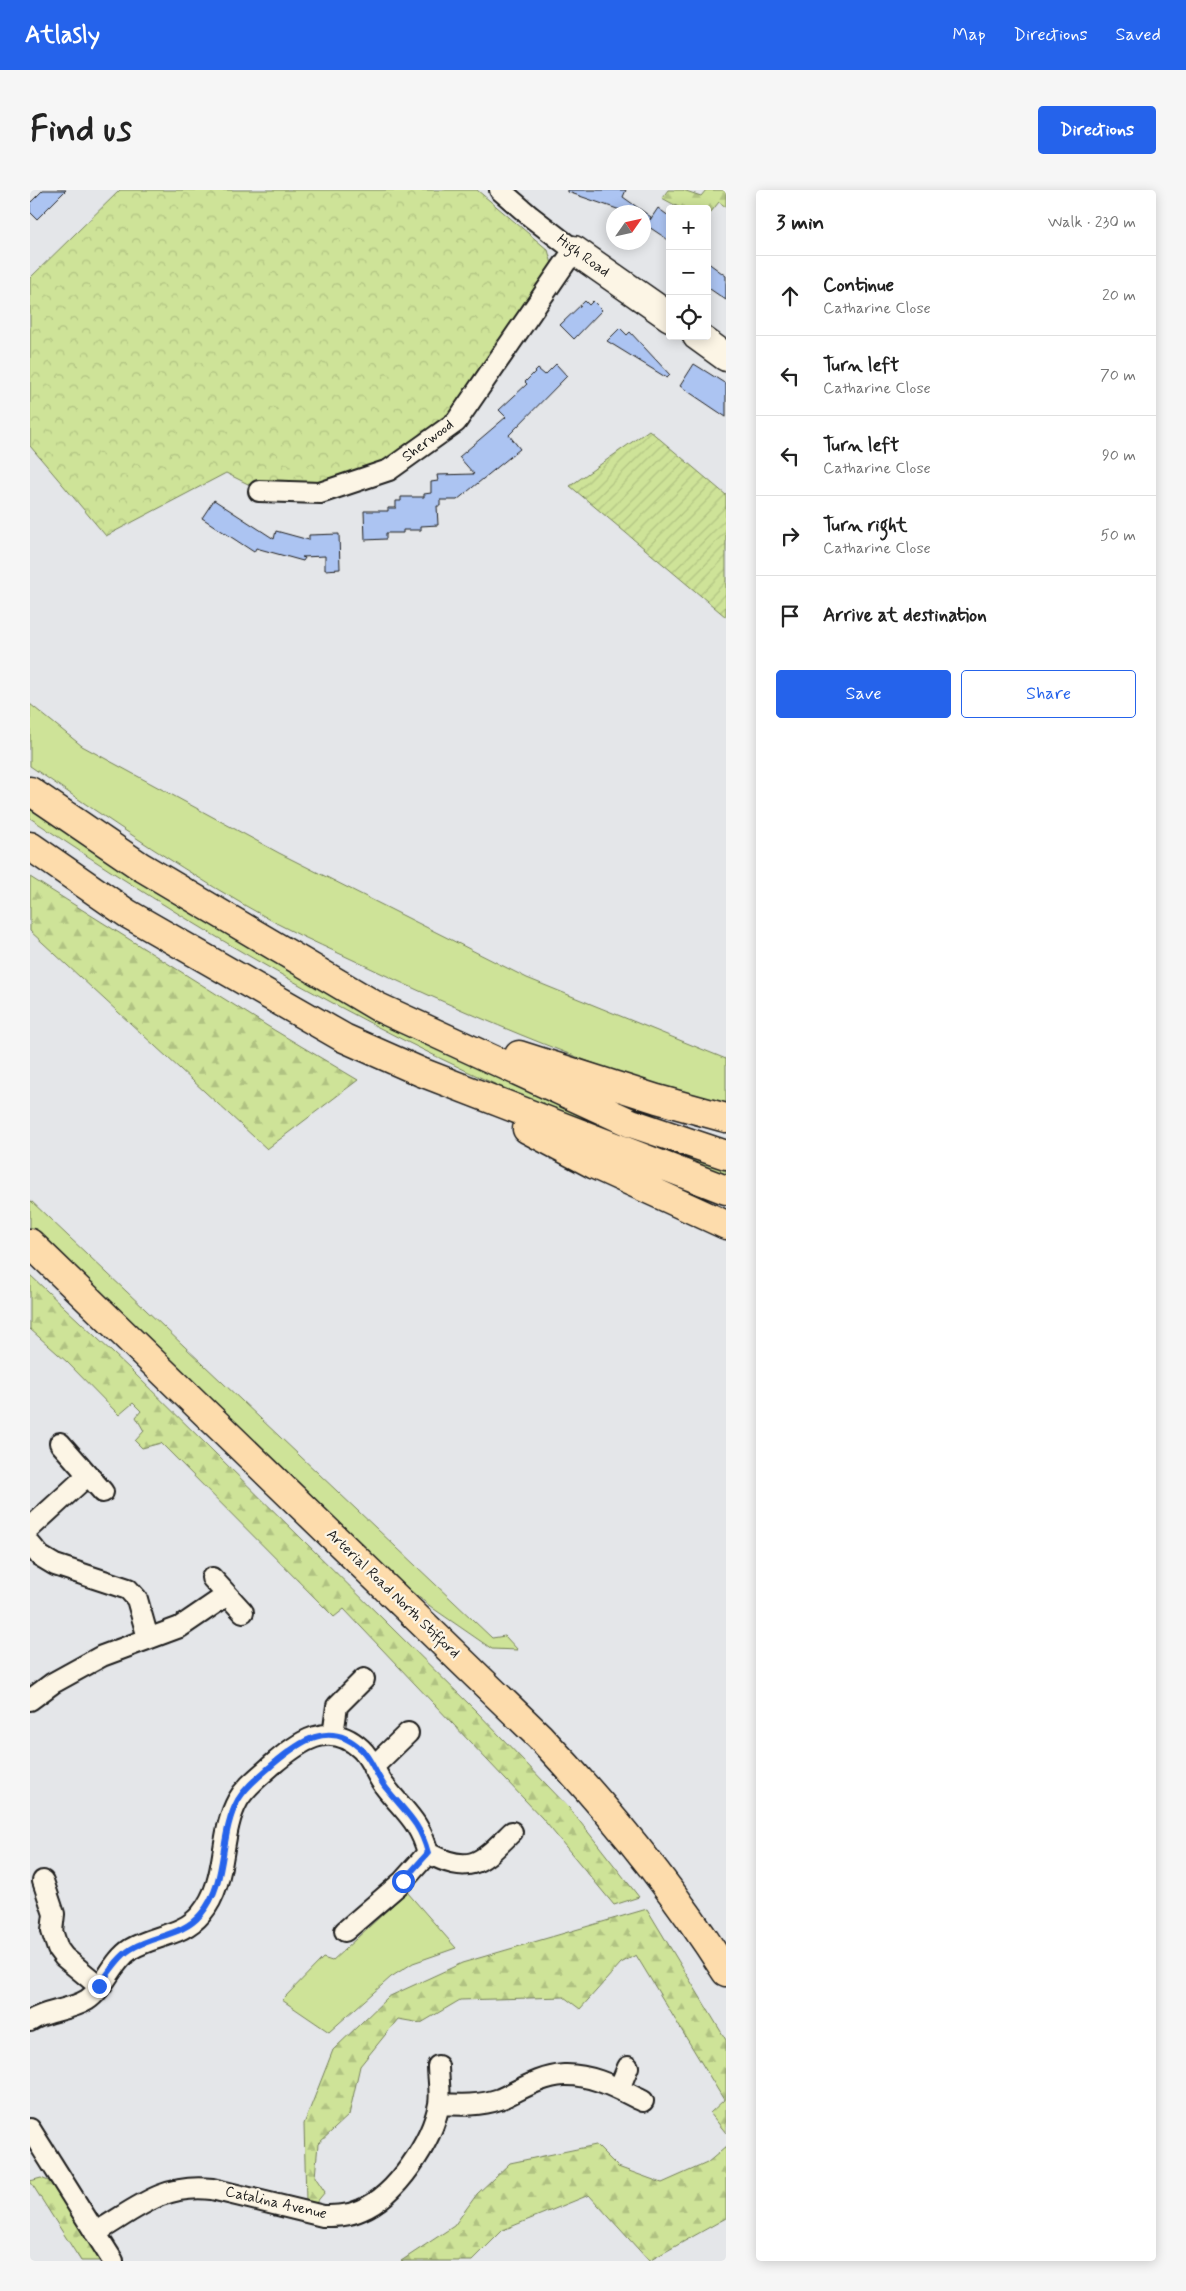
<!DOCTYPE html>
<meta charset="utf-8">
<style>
:root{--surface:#fff;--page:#f6f6f6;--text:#222;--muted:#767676;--line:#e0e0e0;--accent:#2563eb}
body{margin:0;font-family:Mynerve,sans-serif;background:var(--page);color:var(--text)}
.controls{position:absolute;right:15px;top:15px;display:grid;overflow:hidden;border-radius:5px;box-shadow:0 2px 12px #0003}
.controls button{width:45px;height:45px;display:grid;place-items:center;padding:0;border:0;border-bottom:1px solid var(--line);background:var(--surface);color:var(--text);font:25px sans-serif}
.compass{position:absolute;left:576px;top:15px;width:45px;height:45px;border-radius:50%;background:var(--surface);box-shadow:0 2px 12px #0003;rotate:56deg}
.stop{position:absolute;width:15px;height:15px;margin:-11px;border:4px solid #2563eb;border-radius:50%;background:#fff}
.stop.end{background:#2563eb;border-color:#fff;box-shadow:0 1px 5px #0008}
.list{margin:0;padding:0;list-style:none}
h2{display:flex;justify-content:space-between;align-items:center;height:65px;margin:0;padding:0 20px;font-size:21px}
h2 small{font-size:16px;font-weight:400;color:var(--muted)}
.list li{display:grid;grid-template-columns:32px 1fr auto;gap:15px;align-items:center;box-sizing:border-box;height:80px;padding:0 20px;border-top:1px solid var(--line)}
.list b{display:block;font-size:19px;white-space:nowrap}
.list p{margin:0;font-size:16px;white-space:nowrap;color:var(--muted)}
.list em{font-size:16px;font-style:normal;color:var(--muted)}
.actions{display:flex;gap:10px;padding:15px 20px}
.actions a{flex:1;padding:11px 0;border:1px solid var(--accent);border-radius:5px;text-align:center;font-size:18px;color:var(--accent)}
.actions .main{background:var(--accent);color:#fff}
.icon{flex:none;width:28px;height:28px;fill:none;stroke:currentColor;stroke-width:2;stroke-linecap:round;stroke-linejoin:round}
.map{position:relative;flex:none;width:696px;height:2071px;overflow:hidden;border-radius:5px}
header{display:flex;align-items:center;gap:30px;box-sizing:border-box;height:70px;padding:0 25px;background:var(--accent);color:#fff}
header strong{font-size:24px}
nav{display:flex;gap:28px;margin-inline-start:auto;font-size:18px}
.intro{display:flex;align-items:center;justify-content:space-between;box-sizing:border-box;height:120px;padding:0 30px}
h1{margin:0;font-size:35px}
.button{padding:12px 22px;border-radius:5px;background:var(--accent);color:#fff;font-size:18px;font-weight:700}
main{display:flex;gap:30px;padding:0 30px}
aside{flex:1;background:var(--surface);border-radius:5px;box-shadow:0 2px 12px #0003}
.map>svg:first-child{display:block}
.grass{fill:#cee398;stroke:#75805a}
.forest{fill:url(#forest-firs);stroke:#75805a}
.park{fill:url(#park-crowns);stroke:#75805a}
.garden{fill:url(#garden-furrows);stroke:#75805a}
.building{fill:#acc4f2;stroke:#1c1c1c}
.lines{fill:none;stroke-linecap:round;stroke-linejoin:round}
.street-casing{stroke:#1c1c1c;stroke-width:24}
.secondary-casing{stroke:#1c1c1c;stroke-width:31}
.primary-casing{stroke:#1c1c1c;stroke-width:31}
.highway-casing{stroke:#1c1c1c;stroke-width:31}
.street{stroke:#fcf5e5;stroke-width:20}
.secondary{stroke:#fcf5e5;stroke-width:28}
.primary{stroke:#fddcac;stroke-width:28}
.highway{stroke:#fddcac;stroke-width:28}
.route{stroke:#2563eb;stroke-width:6}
.labels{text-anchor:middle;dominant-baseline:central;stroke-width:4.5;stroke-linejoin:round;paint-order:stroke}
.street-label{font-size:15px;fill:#1c1c1c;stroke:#fcf5e5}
</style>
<header>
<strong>Atlasly</strong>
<nav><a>Map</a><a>Directions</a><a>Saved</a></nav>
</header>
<div class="intro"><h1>Find us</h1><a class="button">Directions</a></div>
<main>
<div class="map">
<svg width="696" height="2071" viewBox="0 0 696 2071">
<defs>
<pattern id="forest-firs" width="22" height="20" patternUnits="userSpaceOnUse" patternTransform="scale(1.25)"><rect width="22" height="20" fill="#cee398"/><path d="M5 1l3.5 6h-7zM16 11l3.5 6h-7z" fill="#b0c282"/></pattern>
<pattern id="park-crowns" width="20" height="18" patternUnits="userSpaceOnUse" patternTransform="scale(1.25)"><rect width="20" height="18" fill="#cee398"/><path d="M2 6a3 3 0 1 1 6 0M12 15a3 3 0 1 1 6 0" fill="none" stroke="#b0c282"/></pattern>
<pattern id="garden-furrows" width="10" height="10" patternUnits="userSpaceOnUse" patternTransform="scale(1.25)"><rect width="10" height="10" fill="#cee398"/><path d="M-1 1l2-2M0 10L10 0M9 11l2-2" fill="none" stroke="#b0c282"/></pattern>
</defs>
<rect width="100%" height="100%" fill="#e4e6e9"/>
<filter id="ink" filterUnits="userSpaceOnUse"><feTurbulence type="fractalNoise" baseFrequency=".02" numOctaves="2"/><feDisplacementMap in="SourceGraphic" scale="10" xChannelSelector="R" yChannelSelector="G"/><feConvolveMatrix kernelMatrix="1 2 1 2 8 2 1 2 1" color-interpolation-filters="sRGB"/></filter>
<g filter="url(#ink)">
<!-- grass -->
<path class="grass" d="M0,514l52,42 197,107 248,125 199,81v50c-124,-39 -243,-87 -360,-143 -29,-14 -60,-27 -88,-42 -86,-47 -168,-103 -248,-158z
M0,616l76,51 620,309v11c-64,-25 -128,-48 -191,-75 -177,-77 -345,-176 -505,-284z
M0,1010l462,438 13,-2 13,14 -26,-1 -58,-40 -49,-38 -355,-342z
M377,1702l49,56 -43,15 -22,14 -62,55 -47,-32 41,-42 9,3z"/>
<!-- forest -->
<path class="forest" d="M638,0h15l18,6 5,-6h20v17l-7,-5 -12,15v-8h-25l-20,-11z
M0,687l239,150 89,53 -91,69 -237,-218z
M0,1085l100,94 347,343 93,97 69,88 -25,8 -72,-87 -198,-209 -10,8 -173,-174 -19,5 -7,-7 9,-10 -8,-14 5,-6 -8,-8 -14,12 -52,-53 -37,-33z
M617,1719l79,131v93l-16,-20 14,-13 -88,-145 -15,8 -41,46 -16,-12 -104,3 -39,23 -23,-4 -38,47 -11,49 -31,29 -3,33 10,15 -10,12 -9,-3 -2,-77 29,-74 55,-53 74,-34z
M566,1955l22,22 44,16 45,-20 19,-16v71l-77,43 -60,-66 -86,35 -31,31h-71l53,-35 23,-32 33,-31z
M11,1988l10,4 50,79h-20l-51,-80z"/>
<!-- park -->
<path class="park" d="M90,0h357l71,60 4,14 -9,18 -77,111 -35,42 -43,27 -48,18 -38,7h-48l-28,-14 -120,63 -76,-90v-168z"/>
<!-- garden -->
<path class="garden" d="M619,240l77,65v122l-156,-131z"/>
<!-- building -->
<path class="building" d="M13,0h23l-29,29 -7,-7v-9z
M538,0h58l-3,7 28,20 -1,3 8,-12 12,9v24l-24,-16 3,-4 -5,-2v-7h-18l-58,-20z
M677,72l19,14v24l-19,-13z
M555,111l4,4 4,-4 9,9 -28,29 -14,-14z
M590,138l7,7 3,-3 40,43 -3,3 -60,-37z
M526,174l11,12 -58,59 11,14 -63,51h-17v6h-3l1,19 -17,1v4h-18v3h-17v6l-21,1 -1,-29h24v-3h8v-7h5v-4h23v-3l7,-1v-11l7,-1 -1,-6 37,-1 -15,-17 47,-40 -7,-7 28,-26 -2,-2 13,-13 7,6z
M664,174l32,20v33l-46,-31z
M184,310l60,39 2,-8 33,9v-5l30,-1 1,35 -15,1v-14l-23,1 3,1 -2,3 -47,-13 -2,4 -52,-34z"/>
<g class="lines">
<defs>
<path id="street" d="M229,301l61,2 69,-23 67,-48 118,-172 -44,-34 -30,-26
M30,1253l43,49
M0,1338l58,-53
M0,1354l10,12 15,9 73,24 9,10 11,39
M182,1388l31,34
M0,1510l23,-17 49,-27 78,-29 47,-32
M303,1545l4,-29 27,-27
M343,1577l35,-34
M398,1663c44,23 53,9 84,-21
M13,1691l11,33 -2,17 6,18 6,8 35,29
M0,1831c17,-11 39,-10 57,-21 18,-12 25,-39 44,-51 23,-14 52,-13 70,-35 28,-33 17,-78 37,-114 8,-14 22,-24 34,-35 27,-23 57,-46 89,-16 11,10 15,27 25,39 19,24 34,34 42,65l-25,28 -58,50
M589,1899l9,-22
M409,1914c21,1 41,2 61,-5 20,-9 41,-23 64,-24 29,-1 54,14 79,26
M0,1939l83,132
M65,2043c41,-24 68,-50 117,-44l111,27c13,0 25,0 38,-6 35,-14 71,-68 78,-106 2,-11 -1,-26 -1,-38"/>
<path id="secondary" d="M544,60l96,67
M667,146l29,21"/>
<path id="primary" d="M0,1053l510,494c69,73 132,150 186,235"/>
<path id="highway" d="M0,601l110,75 238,141 253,116 95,32
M0,656l98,68 216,124 77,34 305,118
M489,865l138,44 69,19
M497,939l68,36 131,60"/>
</defs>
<!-- street casing -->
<use href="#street" class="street-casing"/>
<!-- secondary casing -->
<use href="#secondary" class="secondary-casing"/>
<!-- primary casing -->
<use href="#primary" class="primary-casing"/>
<!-- highway casing -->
<use href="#highway" class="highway-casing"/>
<!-- street -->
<use href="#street" class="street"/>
<!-- secondary -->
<use href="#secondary" class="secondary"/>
<!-- primary -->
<use href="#primary" class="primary"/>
<!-- highway -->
<use href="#highway" class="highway"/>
</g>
</g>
<g class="lines" filter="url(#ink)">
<!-- route -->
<path class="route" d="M69,1796c9,-12 19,-29 32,-37 23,-14 52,-13 70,-35 28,-33 17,-78 37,-114 8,-14 22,-24 34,-35 27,-23 57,-46 89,-16 11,10 15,27 25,39 19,24 34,34 42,65l-25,28"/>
</g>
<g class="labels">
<!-- street labels -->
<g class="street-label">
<text transform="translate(553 66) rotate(36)">High Road</text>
<text transform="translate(398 251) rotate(-37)">Sherwood</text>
<text transform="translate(363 1404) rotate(44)">Arterial Road North Stifford</text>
<text transform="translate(246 2013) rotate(13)">Catalina Avenue</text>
</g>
</g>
</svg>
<div class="controls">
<button>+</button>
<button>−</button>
<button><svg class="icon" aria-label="locate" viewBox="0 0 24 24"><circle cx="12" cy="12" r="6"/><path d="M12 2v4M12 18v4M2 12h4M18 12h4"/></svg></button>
</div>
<svg class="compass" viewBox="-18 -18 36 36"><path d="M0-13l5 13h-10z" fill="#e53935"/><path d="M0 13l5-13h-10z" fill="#767676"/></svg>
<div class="stop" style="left:373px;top:1691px"></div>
<div class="stop end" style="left:69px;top:1796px"></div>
</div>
<aside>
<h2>3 min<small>Walk · 230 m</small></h2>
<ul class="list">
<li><svg class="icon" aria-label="ahead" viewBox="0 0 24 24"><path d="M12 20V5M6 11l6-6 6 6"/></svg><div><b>Continue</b><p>Catharine Close</p></div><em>20 m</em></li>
<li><svg class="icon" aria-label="left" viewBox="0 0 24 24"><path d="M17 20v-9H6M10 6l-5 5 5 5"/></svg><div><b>Turn left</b><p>Catharine Close</p></div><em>70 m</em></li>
<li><svg class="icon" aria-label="left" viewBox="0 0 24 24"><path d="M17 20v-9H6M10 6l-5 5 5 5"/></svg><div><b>Turn left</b><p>Catharine Close</p></div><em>90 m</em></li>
<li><svg class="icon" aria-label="right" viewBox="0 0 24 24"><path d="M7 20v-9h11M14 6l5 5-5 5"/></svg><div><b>Turn right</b><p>Catharine Close</p></div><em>50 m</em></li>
<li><svg class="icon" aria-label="arrive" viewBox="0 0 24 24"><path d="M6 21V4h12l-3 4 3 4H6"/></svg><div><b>Arrive at destination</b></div></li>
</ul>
<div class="actions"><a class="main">Save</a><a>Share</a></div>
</aside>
</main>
